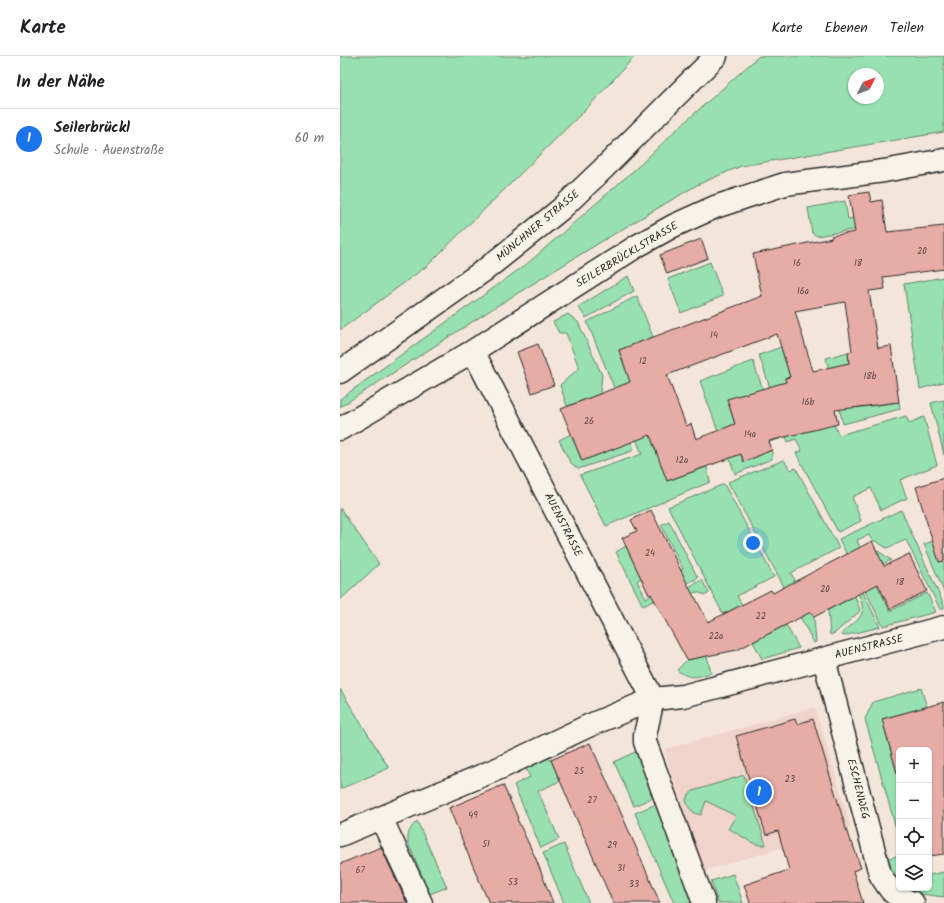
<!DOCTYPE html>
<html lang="de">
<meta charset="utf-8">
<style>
:root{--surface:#fff;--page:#f2f2f2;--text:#202124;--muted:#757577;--line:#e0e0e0;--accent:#1a73e8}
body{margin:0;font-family:Kalam,sans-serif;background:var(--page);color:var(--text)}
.controls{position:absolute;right:12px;bottom:12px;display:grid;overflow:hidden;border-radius:6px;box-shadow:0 1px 3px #0004}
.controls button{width:36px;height:36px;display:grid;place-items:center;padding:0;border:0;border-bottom:1px solid var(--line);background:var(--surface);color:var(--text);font:20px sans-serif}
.compass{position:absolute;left:508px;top:12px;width:36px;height:36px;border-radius:50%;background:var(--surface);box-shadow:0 1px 3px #0004;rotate:48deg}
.you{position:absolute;left:413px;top:487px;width:14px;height:14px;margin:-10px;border:3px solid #fff;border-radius:50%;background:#1a73e8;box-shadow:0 0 0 6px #1a73e833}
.badge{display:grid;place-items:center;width:26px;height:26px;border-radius:50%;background:var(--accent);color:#fff;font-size:13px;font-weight:700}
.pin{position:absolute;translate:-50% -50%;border:2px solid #fff;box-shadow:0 1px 4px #0006}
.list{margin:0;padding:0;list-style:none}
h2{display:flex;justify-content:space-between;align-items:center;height:52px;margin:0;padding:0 16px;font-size:17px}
h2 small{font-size:13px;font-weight:400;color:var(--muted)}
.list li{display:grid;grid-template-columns:26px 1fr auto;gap:12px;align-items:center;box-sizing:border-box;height:60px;padding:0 16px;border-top:1px solid var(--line)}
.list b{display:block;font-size:15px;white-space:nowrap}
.list p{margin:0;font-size:13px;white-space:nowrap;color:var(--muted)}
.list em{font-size:13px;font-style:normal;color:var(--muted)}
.icon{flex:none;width:22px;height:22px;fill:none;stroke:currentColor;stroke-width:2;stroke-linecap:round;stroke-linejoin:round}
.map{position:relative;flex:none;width:604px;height:847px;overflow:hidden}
header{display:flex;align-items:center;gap:24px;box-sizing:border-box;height:56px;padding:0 20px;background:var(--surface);border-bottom:1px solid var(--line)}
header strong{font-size:19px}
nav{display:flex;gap:22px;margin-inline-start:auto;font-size:14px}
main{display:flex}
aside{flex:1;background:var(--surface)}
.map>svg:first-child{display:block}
.built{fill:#f0d4cb}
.green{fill:#97e0b0;stroke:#61866e;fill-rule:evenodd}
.building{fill:#e6aca5;stroke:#2b2b2b;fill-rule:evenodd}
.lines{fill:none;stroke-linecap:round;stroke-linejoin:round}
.minor-casing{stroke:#2b2b2b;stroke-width:25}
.secondary-casing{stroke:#2b2b2b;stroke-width:25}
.minor{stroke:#f7f3e8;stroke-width:22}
.secondary{stroke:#f7f3e8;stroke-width:22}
.labels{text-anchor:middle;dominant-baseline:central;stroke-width:3;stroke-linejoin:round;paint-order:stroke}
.number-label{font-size:9px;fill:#5a4b4a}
.street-label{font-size:11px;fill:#2b2b2b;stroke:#f7f3e8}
</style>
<header>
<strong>Karte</strong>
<nav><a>Karte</a><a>Ebenen</a><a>Teilen</a></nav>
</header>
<main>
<aside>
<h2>In der Nähe<small></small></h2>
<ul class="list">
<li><span class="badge">1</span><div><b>Seilerbrückl</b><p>Schule · Auenstraße</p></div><em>60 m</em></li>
</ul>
</aside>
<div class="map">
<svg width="604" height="847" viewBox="0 0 604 847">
<rect width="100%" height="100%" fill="#f4e5db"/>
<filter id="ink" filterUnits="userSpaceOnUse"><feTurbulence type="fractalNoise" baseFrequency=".025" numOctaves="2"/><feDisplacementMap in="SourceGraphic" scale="8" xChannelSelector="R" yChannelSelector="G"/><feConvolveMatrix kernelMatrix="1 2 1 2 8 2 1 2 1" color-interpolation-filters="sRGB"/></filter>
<g filter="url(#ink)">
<!-- built -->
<path class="built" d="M475,651l36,120 -148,44 -37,-114 -1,-8z"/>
<!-- green -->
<path class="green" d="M0,0h295l-46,50 -162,160 -87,64z
M419,0h185v76l-203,34 -44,19 -93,55 -107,66 -157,101v-8l188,-136 113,-99 35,-34zM514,18h24v24h-24z
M505,145l3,18 19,-3 2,11 -52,9 -5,-3 -4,-25z
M370,206l13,34 -42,17 -13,-34z
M288,220l6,15 -48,27 -8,-11z
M604,221v105l-24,7 -16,-105z
M297,240l16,41 -34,13 13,36 -17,4 -28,-68z
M228,258l10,8 24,53 -2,19 -33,12 -7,-21 19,-17 -13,-35h-7l-6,-11z
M441,291l9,30 -5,1 4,17 45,30 5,10 67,-19 3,7 15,-6 13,48 -37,15 7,18 -26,12 -10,-22 -19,9 9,24 -23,11 -42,-79 6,-2 -6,-12 -8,3 -29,-87z
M508,296l8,56 43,-6 1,7 -57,15 -17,-66z
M413,305l27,78 -11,3 -42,-43 8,25 -17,7 -18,-50z
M294,333l33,92 40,-14 3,15 -104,44 -26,-51 62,-21 -19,-48z
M272,339l22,54 -2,2 -54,18 -8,-7 -11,-22 12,-6 11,27 38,-15z
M604,344v55l-13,-52z
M395,385l9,21 28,-12v9l-37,15 -10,-29z
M444,404l6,10 6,-2 43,80 -48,25 23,44 2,25 -2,1 -86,-161z
M384,428l50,93 -37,19 5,9 -19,9 -55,-107z
M0,452l39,56 -39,36z
M561,454l43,95v3l-4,1 -34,-69 -19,8 -12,-7h-3l-3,-6 -12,5 5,13 12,-5 17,12 -21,11 20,40 37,-18 9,19 -53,14 -44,-87z
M329,465l29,57 -55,28 -27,-54 10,-6 15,32 -4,3 9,17 30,-15 -4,-8 11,-6 -22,-44z
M604,482v54l-20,-48z
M362,524l7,13 -3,2 -10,-3 -22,11 -3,-7z
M521,532l19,39 -37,9 -1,-3c20,-17 26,-17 15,-43z
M515,540l5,14 -2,3 -23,20 -5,2 -2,-25z
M446,569l13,23 -37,11 -9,-17z
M367,600l4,17c-13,4 -22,7 -34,-3l10,-10z
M581,632l6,19 -45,12 17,61v59l-34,-120 8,-17z
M0,633l49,79 -49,21z
M297,695l17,46 -20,9 -20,-44z
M204,700l7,4 9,21 -22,10 21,48 -18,9 -27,-63 16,-8 -6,-12z
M404,719l22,70c-15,2 -25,-12 -38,-16l8,-13 -30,-15 -5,14c-9,-2 -13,-7 -15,-15l2,-5 5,-4z
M316,748l39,99h-21l-39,-90z
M77,765l30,66 -17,7 -22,-51c-1,-10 2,-15 9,-22z
M224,788l25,59h-25l-21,-50z
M557,800l2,5v22l-9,-12 -4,-12z
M604,816v25l-24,-3 -15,-6h24v-13z
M393,818l10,29h-25l-7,-22z"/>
<!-- building -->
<path class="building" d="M529,136l2,10 11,-2 5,32 57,-6v43l-61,8 2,12 -16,2 9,57 13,-2 8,56 -64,8 3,14 -69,17 3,9 -28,12 -3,-8 -74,27 -17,-46 -68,26 -21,-52 69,-27 -11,-32 143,-54 -9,-42 79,-16 -1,-2 24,-4 -6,-37zM505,246l7,49 -4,1 1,11 -36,8 -18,-60zM437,278l13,43 -5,1 1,4 -59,17 8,25 -39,15 -5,-15 -5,2 -19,-51z
M361,183l7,19 -41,16 -7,-19z
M198,288l16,41 -22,8 -15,-41z
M604,422v83l-5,1 -23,-75z
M311,454l43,87h1l13,25 63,-32 2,3 99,-52 12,25 25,-12 18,37 -37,18 -12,-25 -64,33 -3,-5 -74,38 -50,10 -36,-66 -2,1 -27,-57 15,-7 -6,-11z
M604,646v152l-15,2v-106h-30v30l-17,-61z
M455,663l2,5 16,-5 37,123h2l9,26 -8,3 10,32h-113l-6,-18 45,-15 -11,-39 -12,4 -30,-99z
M250,687l42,95 28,65h-47l-62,-143z
M163,729l15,33 -1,1 19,40 17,44h-64l-16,-37 -24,-58z
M41,791l26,56h-67v-39z"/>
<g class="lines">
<defs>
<path id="minor" d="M133,295l180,348 -8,36v7l59,161
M0,373l133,-78 164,-105 36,-20 42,-19 70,-23 99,-13 60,-11
M484,603l56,215c10,17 13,22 33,29
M41,762l40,85
M0,779l162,-68 86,-41 65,-27 30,-3 261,-69"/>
<path id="secondary" d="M0,316l146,-103 54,-43 21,-17 44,-42 111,-111"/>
</defs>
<!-- minor casing -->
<use href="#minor" class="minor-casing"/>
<!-- secondary casing -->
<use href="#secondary" class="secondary-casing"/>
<!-- minor -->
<use href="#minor" class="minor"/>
<!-- secondary -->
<use href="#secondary" class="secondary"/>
</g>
</g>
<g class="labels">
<!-- number labels -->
<g class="number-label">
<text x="582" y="195">20</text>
<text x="457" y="207">16</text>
<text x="518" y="207">18</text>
<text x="463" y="235">16a</text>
<text x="374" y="279">14</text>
<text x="303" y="305">12</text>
<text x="530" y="320">18b</text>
<text x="468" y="346">16b</text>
<text x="249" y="365">26</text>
<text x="410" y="378">14a</text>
<text x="342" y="404">12a</text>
<text x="310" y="497">24</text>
<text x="560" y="526">18</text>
<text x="485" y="533">20</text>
<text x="421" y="560">22</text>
<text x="376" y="580">22a</text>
<text x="239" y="715">25</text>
<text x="450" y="723">23</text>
<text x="252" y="744">27</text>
<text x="133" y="759">49</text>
<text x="146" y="788">51</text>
<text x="272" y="789">29</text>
<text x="281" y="812">31</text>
<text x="20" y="814">67</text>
<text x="173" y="826">53</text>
<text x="294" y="828">33</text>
</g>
<!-- street labels -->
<g class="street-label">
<text transform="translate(198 170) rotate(-40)">MÜNCHNER STRASSE</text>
<text transform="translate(287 199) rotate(-31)">SEILERBRÜCKLSTRASSE</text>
<text transform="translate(223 469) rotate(63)">AUENSTRASSE</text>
<text transform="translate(529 591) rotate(-14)">AUENSTRASSE</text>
<text transform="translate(518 733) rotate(76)">ESCHENWEG</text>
</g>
</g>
</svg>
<div class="controls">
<button>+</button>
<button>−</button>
<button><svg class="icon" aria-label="locate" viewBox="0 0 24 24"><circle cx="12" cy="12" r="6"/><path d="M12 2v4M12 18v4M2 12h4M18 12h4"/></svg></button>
<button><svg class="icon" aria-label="layers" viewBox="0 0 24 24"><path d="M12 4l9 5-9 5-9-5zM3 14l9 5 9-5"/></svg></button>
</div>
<svg class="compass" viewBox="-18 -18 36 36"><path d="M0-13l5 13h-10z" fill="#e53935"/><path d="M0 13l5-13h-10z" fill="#757577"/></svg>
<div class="you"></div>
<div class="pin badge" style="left:419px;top:736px">1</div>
</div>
</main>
